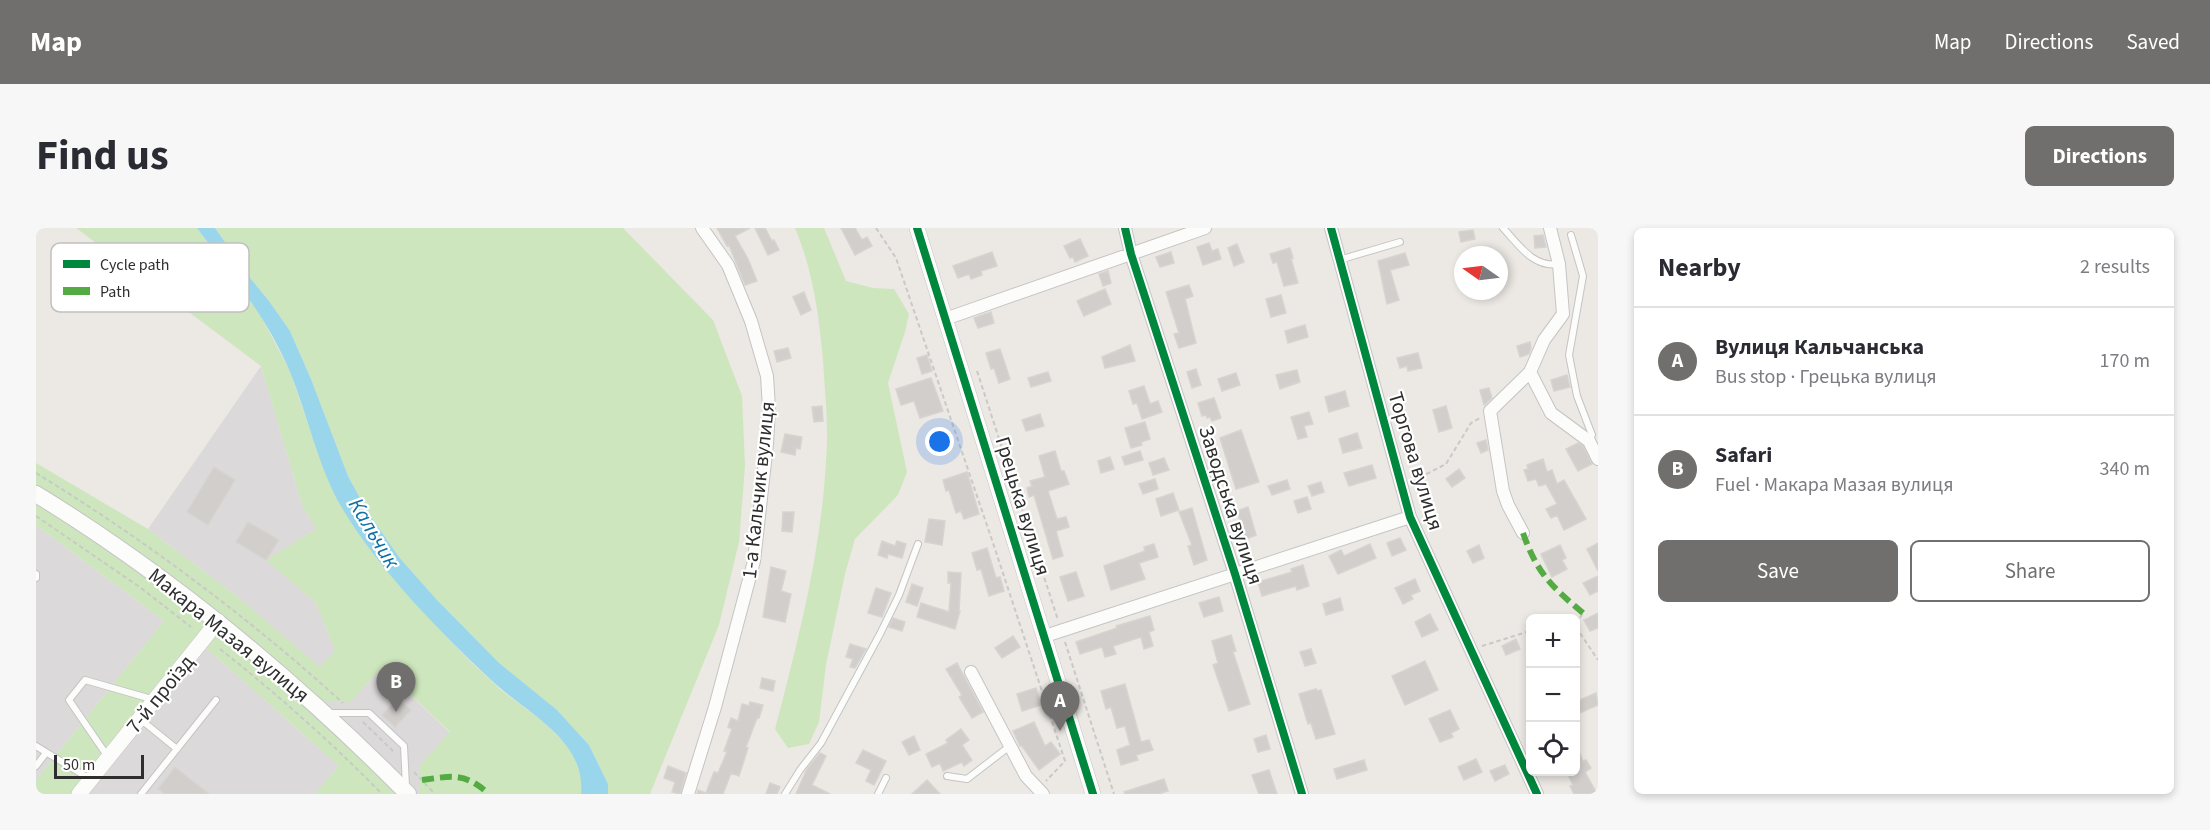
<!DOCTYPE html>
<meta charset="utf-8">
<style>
:root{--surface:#fff;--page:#f7f7f7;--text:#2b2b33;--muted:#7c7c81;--line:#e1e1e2;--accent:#706f6e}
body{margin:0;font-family:"Source Sans 3",sans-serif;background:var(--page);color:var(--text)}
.controls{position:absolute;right:18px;bottom:18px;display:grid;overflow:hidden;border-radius:9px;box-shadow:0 3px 9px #0003}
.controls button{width:54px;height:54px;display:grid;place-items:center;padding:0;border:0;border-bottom:2px solid var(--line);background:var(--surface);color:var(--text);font:30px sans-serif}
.compass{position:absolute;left:1418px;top:18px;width:54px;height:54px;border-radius:50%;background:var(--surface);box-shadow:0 3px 9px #0003;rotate:284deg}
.scale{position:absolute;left:18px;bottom:15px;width:90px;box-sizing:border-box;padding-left:6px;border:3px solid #2e2e2e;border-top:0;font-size:16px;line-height:21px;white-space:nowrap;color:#2e2e2e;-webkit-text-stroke:4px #fff;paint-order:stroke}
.you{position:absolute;left:904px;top:214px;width:21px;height:21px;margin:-15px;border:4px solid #fff;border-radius:50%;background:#1a73e8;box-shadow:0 0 0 9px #1a73e833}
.badge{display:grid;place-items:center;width:39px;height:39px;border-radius:50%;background:var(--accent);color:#fff;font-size:20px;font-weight:700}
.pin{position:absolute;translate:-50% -50px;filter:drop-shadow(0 2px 3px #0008)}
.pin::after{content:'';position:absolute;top:32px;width:21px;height:18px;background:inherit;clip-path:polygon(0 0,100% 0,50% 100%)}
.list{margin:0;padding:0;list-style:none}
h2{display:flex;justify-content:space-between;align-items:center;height:78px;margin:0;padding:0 24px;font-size:26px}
h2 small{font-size:20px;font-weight:400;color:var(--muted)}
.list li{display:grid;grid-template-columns:39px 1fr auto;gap:18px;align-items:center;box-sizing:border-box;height:108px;padding:0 24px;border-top:2px solid var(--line)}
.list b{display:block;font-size:22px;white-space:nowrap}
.list p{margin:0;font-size:20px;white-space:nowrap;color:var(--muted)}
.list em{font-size:20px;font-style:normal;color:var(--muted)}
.actions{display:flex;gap:12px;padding:18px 24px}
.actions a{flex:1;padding:14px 0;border:2px solid var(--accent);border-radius:9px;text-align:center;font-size:21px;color:var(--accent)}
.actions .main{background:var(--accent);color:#fff}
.icon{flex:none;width:33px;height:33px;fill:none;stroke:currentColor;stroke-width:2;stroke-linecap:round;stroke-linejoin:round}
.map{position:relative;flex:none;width:1562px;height:566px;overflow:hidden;border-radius:9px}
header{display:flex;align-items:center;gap:36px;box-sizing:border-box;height:84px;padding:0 30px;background:var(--accent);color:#fff}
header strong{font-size:28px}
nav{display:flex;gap:33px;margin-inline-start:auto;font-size:21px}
.intro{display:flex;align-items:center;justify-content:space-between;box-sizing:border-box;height:144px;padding:0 36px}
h1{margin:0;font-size:42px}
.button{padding:15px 27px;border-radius:9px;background:var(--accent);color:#fff;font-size:21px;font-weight:700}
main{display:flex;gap:36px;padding:0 36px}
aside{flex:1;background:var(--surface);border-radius:9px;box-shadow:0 3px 9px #0003}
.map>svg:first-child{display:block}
.industrial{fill:#dcd9db}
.green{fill:#cee6be}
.water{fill:#99d6ec}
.building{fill:#d1cecb;stroke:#d7d4d0;stroke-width:1.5}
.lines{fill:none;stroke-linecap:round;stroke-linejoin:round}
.service-casing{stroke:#c5c4c5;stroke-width:8}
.minor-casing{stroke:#c5c4c5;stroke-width:14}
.tertiary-casing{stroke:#c5c4c5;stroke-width:16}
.secondary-casing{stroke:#c5c4c5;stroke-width:18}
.path{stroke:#c9c9c8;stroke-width:2;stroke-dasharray:4.5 3;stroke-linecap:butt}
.service{stroke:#fcfcfb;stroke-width:6}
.minor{stroke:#fcfcfb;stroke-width:12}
.tertiary{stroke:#fcfcfb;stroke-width:15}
.secondary{stroke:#fcfcfb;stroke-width:16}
.quiet{stroke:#54ab44;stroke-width:6;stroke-dasharray:12 6;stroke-linecap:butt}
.cycleway-casing{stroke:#fff;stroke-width:11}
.cycleway{stroke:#00873e;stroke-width:8}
.labels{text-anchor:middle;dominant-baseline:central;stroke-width:4.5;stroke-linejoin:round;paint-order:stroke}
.street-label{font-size:21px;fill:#2e2e2e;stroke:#fff}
.water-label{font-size:22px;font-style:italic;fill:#0d6fa3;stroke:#fff}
.key{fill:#fff;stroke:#c0c0c0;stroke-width:1.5}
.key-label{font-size:16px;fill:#2e2e2e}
</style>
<header>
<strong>Map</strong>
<nav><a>Map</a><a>Directions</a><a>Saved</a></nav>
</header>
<div class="intro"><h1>Find us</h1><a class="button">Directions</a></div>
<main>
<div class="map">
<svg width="1562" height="566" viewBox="0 0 1562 566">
<rect width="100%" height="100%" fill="#ece8e4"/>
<!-- industrial -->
<path class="industrial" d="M225,138l41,139 14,24 -49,31 48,42 20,48 -15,18 -82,-71 -90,-68z
M0,297l128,96 -128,159z
M169,419l134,119 -25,28h-226z
M346,440l68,65 -31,33v28h-5l-96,-92h32z"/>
<!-- green -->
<path class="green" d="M40,0h121l60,81 33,62 29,85 57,100 52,61 41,43 32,30 43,32 28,28 10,30 -1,14h-162v-28l31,-34 -68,-64 -32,34h-32l-282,-214v-25l112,66 90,68 82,70 15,-17 -20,-48 -49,-42 50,-31 -14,-24 -41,-139z
M179,0h408l90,92 29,76 3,70 -6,76 -20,83 -69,169h-42v-10l-19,-39 -32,-35 -58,-46 -62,-64 -38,-43 -32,-46 -19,-35 -37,-97 -21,-48 -21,-30 -18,-22z
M759,0h29l22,53 27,7 21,1 15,25 -4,18 -17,51 19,89 -9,23 -43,44 -10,35 -19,91 -7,57 -10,22 -21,4 -13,-19c23,-88 46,-176 51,-268 3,-33 -1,-67 -3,-100 -4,-46 -10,-90 -28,-133z
M0,270l175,122 -139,174h-36v-14l128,-159 -128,-96z
M184,401l181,165h-87l25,-28 -134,-119z"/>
<!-- water -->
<path class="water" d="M161,0h18l36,51 18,22 21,30 21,48 37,97 19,35 32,46 38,43 62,63 58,47 32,35 19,39v10h-27c5,-56 -57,-82 -91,-115 -53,-50 -110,-108 -148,-171 -24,-41 -34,-92 -52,-136 -22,-53 -59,-98 -93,-144z"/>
<!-- building -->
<path class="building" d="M681,0h33l-15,8 13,23 9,22 -12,4 -16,-40 -2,1z
M719,0h10l7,13 2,-1 5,10 -11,5z
M805,0h14l7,12 5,-3 5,9 -17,9z
M1437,2l2,9 -14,3 -2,-10z
M1507,7l3,12 -11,1 -1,-12z
M1044,11l8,17 -13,6 -2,-5 -3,1 -6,-12z
M1173,15l3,8 6,-2 3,10 -18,6 -6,-18z
M1201,16l7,18 -10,4 -6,-18z
M1254,20l3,10 -2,1 7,24 -14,3 -7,-24 -4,1 -3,-9z
M956,24l5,14 -16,5 1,4 -11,4 -2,-5 -11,4 -5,-12z
M1135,24l3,11 -14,4 -4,-10z
M1369,25l4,12 -19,5 9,30 -12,4 -9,-43z
M1072,43l3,12 -8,3 -4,-12z
M1153,57l4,11 -8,3 11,44 -17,5 -5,-14 5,-1 -13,-41z
M1069,61l6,15 -27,12 -7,-15z
M768,64l7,18 -10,5 -8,-18z
M1245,67l5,18 -15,4 -5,-18z
M955,84l3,11 -16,5 -4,-10z
M1269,97l3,12 -20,6 -3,-12z
M1494,114l1,6 -2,6 -9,3 -3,-11z
M1094,117l5,16 -30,7 -3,-11z
M752,120l3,10 -14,4 -3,-11z
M964,121l10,30 -11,4 -5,-15 -3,1 -5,-16z
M1382,125l4,15 -14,3 -1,-5 -7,2 -3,-10z
M891,127l5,16 -10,3 -5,-16z
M1160,141l5,16 -9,3 -5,-16z
M1261,142l3,12 -20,7 -4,-14z
M1012,144l3,9 -20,6 -3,-9z
M1200,145l4,12 -18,6 -4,-12z
M1531,147l3,12 -16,4 -3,-11z
M895,150l12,33 -23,7 -6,-17 -13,4 -5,-16z
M1108,158l6,18 8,-3 4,11 -20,7 -5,-16 -4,1 -4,-13z
M1453,160l3,10 -8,7 -4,-15z
M1309,163l4,15 -20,6 -4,-15z
M1178,170l7,20 -9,3 -2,-4 -3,1 -1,-3 -4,1 -4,-13z
M786,178l1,15 -9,1 -2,-15z
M1410,178l6,22 -13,4 -6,-22z
M1273,184l4,12 -9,2 3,11 -9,2 -7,-22z
M1004,186l4,12 -18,5 -4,-11z
M1109,194l5,17 -9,3 1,3 -11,3 -6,-20z
M1205,202l18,52 -23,7 -16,-51z
M1321,205l5,15 -19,5 -4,-14z
M749,206l17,3 -2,12 -4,-1 -1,7 -14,-3z
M1450,212l2,10 -7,3 -4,-10z
M1542,215l5,3 9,18 -14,7 -12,-22z
M1019,223l6,20h3l5,13 -21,7 9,28 9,-2 3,10 -13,4 7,25 -10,3 -19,-64 -5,2 -2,-9 5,-2 -2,-5 15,-4 -6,-21z
M1104,223l3,9 -18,5 -3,-8z
M1074,229l4,12 -13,4 -3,-12z
M1128,230l5,12 -16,5 -4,-12z
M1507,231l4,13 5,-2 5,14 7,-4 22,39 -22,11 -7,-15 -6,3 -5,-9 11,-5 -11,-20 -7,2 -3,-7 -8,2 -4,-11 4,-1 -1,-4z
M1336,237l4,13 -27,8 -5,-13z
M178,239l21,13 -27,45 -21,-13z
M1423,241l6,9 -13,9 -6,-8z
M931,244l12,42 -15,5 -3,-8 -5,2 -7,-23 -3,1 -3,-11z
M1119,251l3,10 -15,5 -4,-10z
M1251,252l3,9 -18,6 -4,-9z
M1285,254l3,10 -12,4 -4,-10z
M1137,265l6,17 -18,6 -5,-17z
M1271,269l4,12 -13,4 -4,-12z
M1212,279l8,28 -10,4 -9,-28z
M1156,280l15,52 -13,5 -6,-19 4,-1 -13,-33z
M747,284h11l-2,20 -10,-1z
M893,291l16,2 -3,24 -17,-3z
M212,294l31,18 -13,20 -30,-18z
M1364,310l6,12 -14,6 -5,-13z
M846,313l13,5 2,-5 9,3 -4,14 -14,-4 -1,4 -9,-3z
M1562,315v28l-11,-22z
M1118,316l4,13 -19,6 6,16 -34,11 -7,-24 41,-15 -1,-4z
M1334,316l6,14 -38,16 -9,-18 12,-6 3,6z
M1443,317l5,13 -11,5 -6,-12z
M1524,317l6,13 -4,2 5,9 -15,8 -11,-23z
M951,320l9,30 4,-1 4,14 -15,5 -8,-27 -4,1 -5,-17z
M1267,337l6,21 -12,4 -1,-4 -34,10 -4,-14 34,-10 -1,-3z
M735,339l15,4 -5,20 10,3 -6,28 -22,-5z
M912,344l13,1 -2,38h1l-5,18 -38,-12 4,-14 28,9 2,-29h-3z
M1040,344l8,24 -16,5 -8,-24z
M1562,348v15l-8,4 -7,-12z
M1379,351l5,12 -9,4 2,4 -10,5 -8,-16z
M876,356l11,4 -6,18 -11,-4z
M840,360l15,5 -9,24 -14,-4z
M1183,369l4,14 -19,6 -5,-14z
M1304,370l3,12 -17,5 -3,-11z
M1562,385v15l-8,3 -6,-11z
M1394,386l8,16 -16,7 -7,-15z
M1114,388l4,14 -5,2 4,14 -9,3 -3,-12 -28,9 3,8 -11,3 -3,-10 -22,7 -4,-12 41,-14 -1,-2z
M857,390l12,4 -3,9 -13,-4z
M1195,407l5,16 -3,1 17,52 -21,7 -16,-46 5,-2 -6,-22z
M977,408l7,11 -18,11 -7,-10z
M1480,411l4,10 -14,6 -4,-9z
M814,416l16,5 -11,19 -5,-1 3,-8 -7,-2z
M1275,421l5,14 -11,3 -5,-14z
M1389,433l13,29 -33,15 -13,-29z
M921,435l26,49 -11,6 -13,-21 3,-2 -16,-26z
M726,450l13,3 -2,10 -13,-3z
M1089,456l16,58 8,-2 4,10 -17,5 2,5 -17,5 -4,-15 13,-5 -5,-19 -8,2 -6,-21 -5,2 -5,-18z
M1000,460l5,17 -19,6 -5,-17z
M1280,461l1,2 4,-1 14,44 -19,5 -5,-16 -3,1 -9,-30z
M1560,465l2,12 -23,10v-13z
M362,470l13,12 -16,17 -13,-12z
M714,474l13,3 -4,13h-2l-11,29 2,1 -9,28 -8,-3 -8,21h-26l1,-4 8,3 8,-21 4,1 9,-21 -3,-1 8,-22 -4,-2 3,-9 7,3 4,-17 7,2z
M1414,482l9,19 -8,4 2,4 -13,5 -11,-23z
M998,494l11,24 6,-4 9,12 -21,16 -17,-24h-2l-7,-15z
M925,501l8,11 -7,5 10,15 -8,6 -2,-4 -19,9 -3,-8 -8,4 -6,-13 22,-11 -2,-3z
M1230,507l4,14 -12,3 -4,-13z
M878,508l6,14 -11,5 -7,-13z
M1540,516l7,17 3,-1 5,8 -6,4 12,22h-23l-4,-8 3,-1 -7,-14h9z
M827,522l23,11 -12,24 -8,-4 5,-11 -15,-7z
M784,525l6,3 -14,29 18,9h-34l11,-25z
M1440,531l6,13 -18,8 -6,-13z
M1328,532l3,10 -30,9 -3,-10z
M1469,537l4,9 -14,7 -5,-10z
M632,538l18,7 -6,21 -8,-2 3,-10 -11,-4z
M139,539l34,27h-44l-7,-5z
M1233,542l8,24h-18l-7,-19z
M1128,551l4,12 -10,3h-33l-1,-2z
M891,552l13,14h-28z
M734,555l10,4 -3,7h-11z"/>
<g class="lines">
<defs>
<path id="service" d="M1467,0c16,17 30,40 56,36
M1535,7l12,41 -14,79 8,41 15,39 -3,6
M1303,32l61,-18
M0,346v4
M293,485h40l35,33 2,40
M104,491l37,30
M0,518l54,33
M72,529l-39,-57 16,-20 70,20
M0,538l10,-13
M911,548l20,3 43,-33
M105,566l75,-94
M749,566l15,-24 21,-27 59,-109 19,-39 19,-51
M842,566l8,-16"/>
<path id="minor" d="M1089,0l6,26 104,320 67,220
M1295,0l79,289 127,277
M909,91l260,-91
M1494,144l21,41 38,28 9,18
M1487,305l-15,-28 -5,-14 -13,-80 40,-39 14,-32 19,-26 -4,-50 -9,-36
M1009,408l365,-119
M935,444l55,104 17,18
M652,566l27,-87 39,-146 13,-117 2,-36 -2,-32 -16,-55 -23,-56 -26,-37"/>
<path id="tertiary" d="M881,0l176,566
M43,566l139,-173"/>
<path id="secondary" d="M0,266c137,84 259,186 372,300"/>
</defs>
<!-- service casing -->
<use href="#service" class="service-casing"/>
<!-- minor casing -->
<use href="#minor" class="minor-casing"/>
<!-- tertiary casing -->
<use href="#tertiary" class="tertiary-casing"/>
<!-- secondary casing -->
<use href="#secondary" class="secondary-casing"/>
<!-- path -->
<path class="path" d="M840,0l20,30 97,285 72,218 -19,20
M941,143l81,249
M0,245c109,67 212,144 307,230
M1377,253l33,-17 25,-41 9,-5
M0,288l105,72 50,39
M1540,396l7,-11
M1540,399l22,33
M1029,414l49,152
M1446,418l48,-15
M184,421c57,45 111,93 162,145
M327,494l32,31
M378,544l21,22"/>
<!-- service -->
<use href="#service" class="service"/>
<!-- minor -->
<use href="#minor" class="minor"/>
<!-- tertiary -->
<use href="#tertiary" class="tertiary"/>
<!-- secondary -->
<use href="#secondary" class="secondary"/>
<!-- quiet -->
<path class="quiet" d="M1487,305c14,40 28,53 60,80
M386,552c31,-4 42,-8 67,14"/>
<defs>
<path id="cycleway" d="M881,0l176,566
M1089,0l6,26 104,320 67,220
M1295,0l79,289 127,277"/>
</defs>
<!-- cycleway casing -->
<use href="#cycleway" class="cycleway-casing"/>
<!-- cycleway -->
<use href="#cycleway" class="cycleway"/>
</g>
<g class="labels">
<!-- street labels -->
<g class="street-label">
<text transform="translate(1380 233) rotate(73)">Торгова вулиця</text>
<text transform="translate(722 262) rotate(-84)">1-а Кальчик вулиця</text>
<text transform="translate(1195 277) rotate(72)">Заводська вулиця</text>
<text transform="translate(987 278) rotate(73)">Грецька вулиця</text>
<text transform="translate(193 407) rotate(39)">Макара Мазая вулиця</text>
<text transform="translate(124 466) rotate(-51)">7-й проїзд</text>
</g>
<!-- water labels -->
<g class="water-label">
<text transform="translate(338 305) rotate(59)">Кальчик</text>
</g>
</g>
<!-- legend -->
<rect x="15" y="15" width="198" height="69" rx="9" class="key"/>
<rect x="27" y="32" width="27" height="8" fill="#00873e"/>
<rect x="27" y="59" width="27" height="8" fill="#54ab44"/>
<g class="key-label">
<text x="64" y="42">Cycle path</text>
<text x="64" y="69">Path</text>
</g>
</svg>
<div class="controls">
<button>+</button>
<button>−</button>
<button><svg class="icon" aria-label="locate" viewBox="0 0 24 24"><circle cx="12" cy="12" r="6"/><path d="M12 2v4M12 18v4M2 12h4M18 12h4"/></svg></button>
</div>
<svg class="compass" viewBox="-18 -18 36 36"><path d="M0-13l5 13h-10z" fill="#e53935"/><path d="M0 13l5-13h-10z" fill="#7c7c81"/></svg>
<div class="scale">50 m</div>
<div class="you"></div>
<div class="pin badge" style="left:1024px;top:503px">A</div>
<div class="pin badge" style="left:360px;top:484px">B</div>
</div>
<aside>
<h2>Nearby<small>2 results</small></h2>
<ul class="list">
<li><span class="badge">A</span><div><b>Вулиця Кальчанська</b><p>Bus stop · Грецька вулиця</p></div><em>170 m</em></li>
<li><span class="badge">B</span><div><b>Safari</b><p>Fuel · Макара Мазая вулиця</p></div><em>340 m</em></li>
</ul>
<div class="actions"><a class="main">Save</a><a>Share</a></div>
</aside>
</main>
